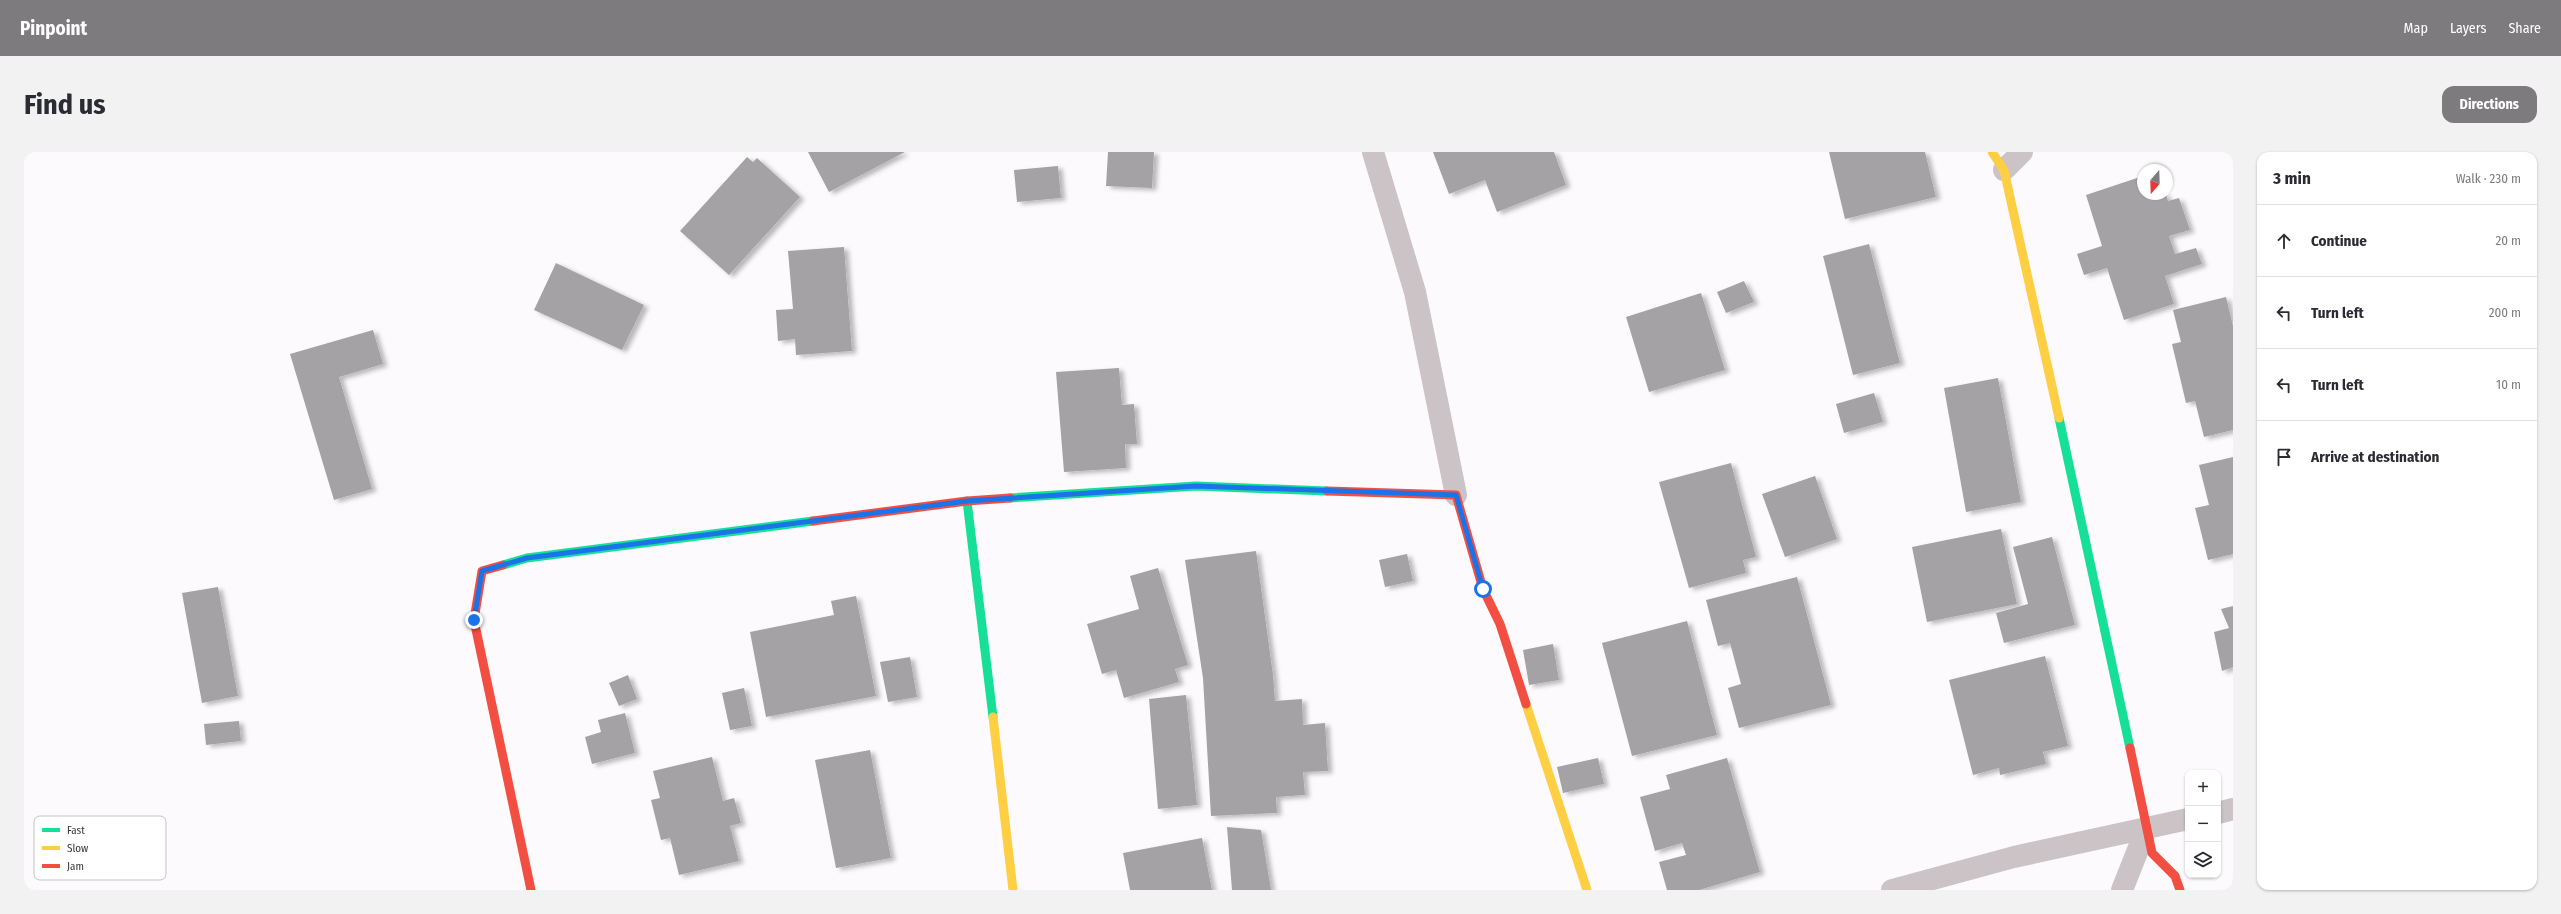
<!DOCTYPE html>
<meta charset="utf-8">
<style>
:root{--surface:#fff;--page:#f2f2f3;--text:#2b2b33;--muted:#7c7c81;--line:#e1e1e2;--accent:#7e7b7f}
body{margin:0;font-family:"Fira Sans Condensed",sans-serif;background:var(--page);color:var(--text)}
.controls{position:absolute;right:12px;bottom:12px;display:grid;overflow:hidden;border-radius:8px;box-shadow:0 1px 3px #0004}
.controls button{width:36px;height:36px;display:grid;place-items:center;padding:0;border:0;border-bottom:1px solid var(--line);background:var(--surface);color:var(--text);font:20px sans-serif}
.compass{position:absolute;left:2113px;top:12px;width:36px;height:36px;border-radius:50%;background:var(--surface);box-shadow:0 1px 3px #0004;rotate:199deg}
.stop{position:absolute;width:12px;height:12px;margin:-9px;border:3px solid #1a73e8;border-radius:50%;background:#fff}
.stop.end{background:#1a73e8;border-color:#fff;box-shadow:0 1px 4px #0008}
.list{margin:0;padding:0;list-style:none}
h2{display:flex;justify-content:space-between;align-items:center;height:52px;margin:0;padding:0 16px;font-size:17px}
h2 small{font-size:13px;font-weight:400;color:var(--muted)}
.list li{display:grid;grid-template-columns:26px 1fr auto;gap:12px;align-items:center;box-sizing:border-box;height:72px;padding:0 16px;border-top:1px solid var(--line)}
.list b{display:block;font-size:15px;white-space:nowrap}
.list em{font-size:13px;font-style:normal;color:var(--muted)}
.icon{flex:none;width:22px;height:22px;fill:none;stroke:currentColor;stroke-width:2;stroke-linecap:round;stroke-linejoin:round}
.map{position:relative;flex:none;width:2209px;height:738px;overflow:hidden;border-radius:12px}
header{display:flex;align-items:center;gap:24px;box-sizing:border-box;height:56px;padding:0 20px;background:var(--accent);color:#fff}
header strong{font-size:19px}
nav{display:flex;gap:22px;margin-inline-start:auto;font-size:14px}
.intro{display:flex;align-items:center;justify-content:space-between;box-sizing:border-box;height:96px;padding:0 24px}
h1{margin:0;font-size:28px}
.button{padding:10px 18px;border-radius:12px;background:var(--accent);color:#fff;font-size:14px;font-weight:700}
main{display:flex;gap:24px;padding:0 24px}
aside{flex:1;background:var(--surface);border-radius:12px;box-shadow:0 1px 3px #0004}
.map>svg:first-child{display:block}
.building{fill:#a4a2a5;filter:url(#shadow)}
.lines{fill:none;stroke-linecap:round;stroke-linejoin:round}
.street{stroke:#cbc3c5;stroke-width:22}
.fast{stroke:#16e098;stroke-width:9}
.slow{stroke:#ffcf43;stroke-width:9}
.jam{stroke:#f24e42;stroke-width:9}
.route{stroke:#1a73e8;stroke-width:5}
.key{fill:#fff;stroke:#c4c3c4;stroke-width:1}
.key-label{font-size:11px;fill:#39373a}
</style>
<header>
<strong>Pinpoint</strong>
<nav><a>Map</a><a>Layers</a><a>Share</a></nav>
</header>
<div class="intro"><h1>Find us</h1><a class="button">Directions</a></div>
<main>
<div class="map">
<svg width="2209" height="738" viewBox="0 0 2209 738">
<defs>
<filter id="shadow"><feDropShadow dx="4.5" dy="2.5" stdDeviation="2" flood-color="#0004"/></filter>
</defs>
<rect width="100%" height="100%" fill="#fdfafe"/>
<!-- building -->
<path class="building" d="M784,0h97l-76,40z
M1084,0h46l-2,36 -46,-2z
M1409,0h121l12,33 -69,27 -12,-32 -36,14z
M1805,0h96l11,45 -91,22z
M723,5l6,5 4,-4 43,39 -71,78 -49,-44z
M1034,14l3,32 -44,4 -3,-32z
M2119,24v18h23l2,7 11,-3 11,32 -21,6 6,18 21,-6 6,16 -37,12 9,28 -50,16 -17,-52 -23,7 -7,-21 25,-8 -16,-51z
M1845,92l31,119 -47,12 -30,-119z
M820,95l8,104 -56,4 -1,-16 -17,2 -2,-31 17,-1 -5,-58z
M532,111l88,42 -22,45 -88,-40z
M1720,129l10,21 -28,11 -9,-21z
M1677,141l24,77 -76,22 -23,-75z
M2202,145l7,29v104l-29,7 -9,-36 -9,2 -14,-59 9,-2 -8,-32z
M349,178l10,34 -44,13 33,112 -38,11 -44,-146z
M1095,216l3,37 12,-1 3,40h-12l1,24 -62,4 -8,-100z
M1974,226l23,124 -55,10 -22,-124z
M1850,241l9,29 -39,11 -8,-29z
M2209,305v97l-25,6 -13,-52 14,-3 -10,-40z
M1707,311l25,94 -13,3 3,13 -57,15 -30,-106z
M1791,324l22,63 -52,18 -23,-63z
M1977,377l16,75 -90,18 -15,-75z
M2028,385l23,88 -71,18 -8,-30 32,-9 -15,-57z
M1232,399l17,124 2,26 27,-2 1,26 22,-2 3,48 -25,1 2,23 -29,2 1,16 -66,3 -8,-138 -18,-118z
M1383,402l6,27 -28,6 -6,-27z
M1134,416l30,97 -13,4 4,13 -55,16 -8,-28 -14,4 -15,-50 52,-15 -9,-33z
M1773,425l34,128 -92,23 -11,-40 13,-4 -11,-41 -12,3 -12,-46z
M194,435l20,109 -36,7 -20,-110z
M832,444l20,100 -110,21 -16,-85 84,-17 -3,-14z
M2209,454v61l-11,4 -8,-39 15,-4 -8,-19z
M1663,469l30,114 -85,21 -30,-113z
M1529,492l6,36 -30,5 -6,-35z
M2021,504l23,90 -25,6 3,12 -46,11 -1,-7 -26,7 -24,-95z
M886,505l7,40 -29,5 -8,-40z
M604,523l9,24 -18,7 -10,-23z
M720,536l8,38 -22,4 -8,-37z
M1162,543l11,110 -39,4 -9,-110z
M601,561l10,40 -43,11 -7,-27 16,-5 -3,-12z
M215,569l2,20 -35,4 -2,-21z
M846,598l21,108 -55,10 -21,-108z
M688,605l11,44 11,-3 7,25 -11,3 9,35 -60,14 -9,-37 -9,2 -10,-40 9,-2 -7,-27z
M1574,606l6,26 -41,9 -6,-26z
M1703,606l33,114 -61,18h-32l-8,-28 27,-7 -4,-12 -27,8 -15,-54 30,-8 -4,-14z
M1203,675l34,3 10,60h-39z
M1178,686l10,52h-82l-7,-37z"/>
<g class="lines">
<!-- street -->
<path class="street" d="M1349,0l42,140 41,203
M1980,18l18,-18
M2194,661l15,-4
M1868,738l122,-33 174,-38
M2098,738l25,-63"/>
<!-- fast -->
<path class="fast" d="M2035,266l71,330
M986,346l186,-12 131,5
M943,349l26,216
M479,413l24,-7 286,-37"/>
<!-- slow -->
<path class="slow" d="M1968,0l12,18 55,248
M1502,552l61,186
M969,565l20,173"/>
<!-- jam -->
<path class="jam" d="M1303,339l129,4 27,94 17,35 26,80
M789,369l154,-20 43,-3
M479,413l-21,6 -8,49 57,270
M2106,596l22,105 23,23 5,14"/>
</g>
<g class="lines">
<!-- route -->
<path class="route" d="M450,468l8,-49 45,-13 440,-57 229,-15 260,9 27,94"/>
</g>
<!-- legend -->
<rect x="10" y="664" width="132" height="64" rx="6" class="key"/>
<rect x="18" y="676" width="18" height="4" fill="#16e098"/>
<rect x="18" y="694" width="18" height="4" fill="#ffcf43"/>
<rect x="18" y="712" width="18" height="4" fill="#f24e42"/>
<g class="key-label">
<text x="43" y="682">Fast</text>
<text x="43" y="700">Slow</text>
<text x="43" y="718">Jam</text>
</g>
</svg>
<div class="controls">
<button>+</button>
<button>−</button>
<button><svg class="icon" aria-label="layers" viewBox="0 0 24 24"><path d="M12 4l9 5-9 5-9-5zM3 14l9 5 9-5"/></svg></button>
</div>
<svg class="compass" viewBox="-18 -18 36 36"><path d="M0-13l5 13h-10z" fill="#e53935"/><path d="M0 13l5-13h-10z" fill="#7c7c81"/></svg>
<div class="stop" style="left:1459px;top:437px"></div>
<div class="stop end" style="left:450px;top:468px"></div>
</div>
<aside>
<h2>3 min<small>Walk · 230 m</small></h2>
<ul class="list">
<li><svg class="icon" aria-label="ahead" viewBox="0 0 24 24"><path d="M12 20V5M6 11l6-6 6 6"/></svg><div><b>Continue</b></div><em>20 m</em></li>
<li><svg class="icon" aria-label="left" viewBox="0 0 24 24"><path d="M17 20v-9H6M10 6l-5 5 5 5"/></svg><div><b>Turn left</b></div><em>200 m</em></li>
<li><svg class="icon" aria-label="left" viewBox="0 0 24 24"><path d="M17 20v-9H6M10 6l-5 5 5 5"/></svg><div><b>Turn left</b></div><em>10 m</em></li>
<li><svg class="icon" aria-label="arrive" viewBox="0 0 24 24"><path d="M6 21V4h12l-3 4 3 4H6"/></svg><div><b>Arrive at destination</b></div></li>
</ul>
</aside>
</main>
